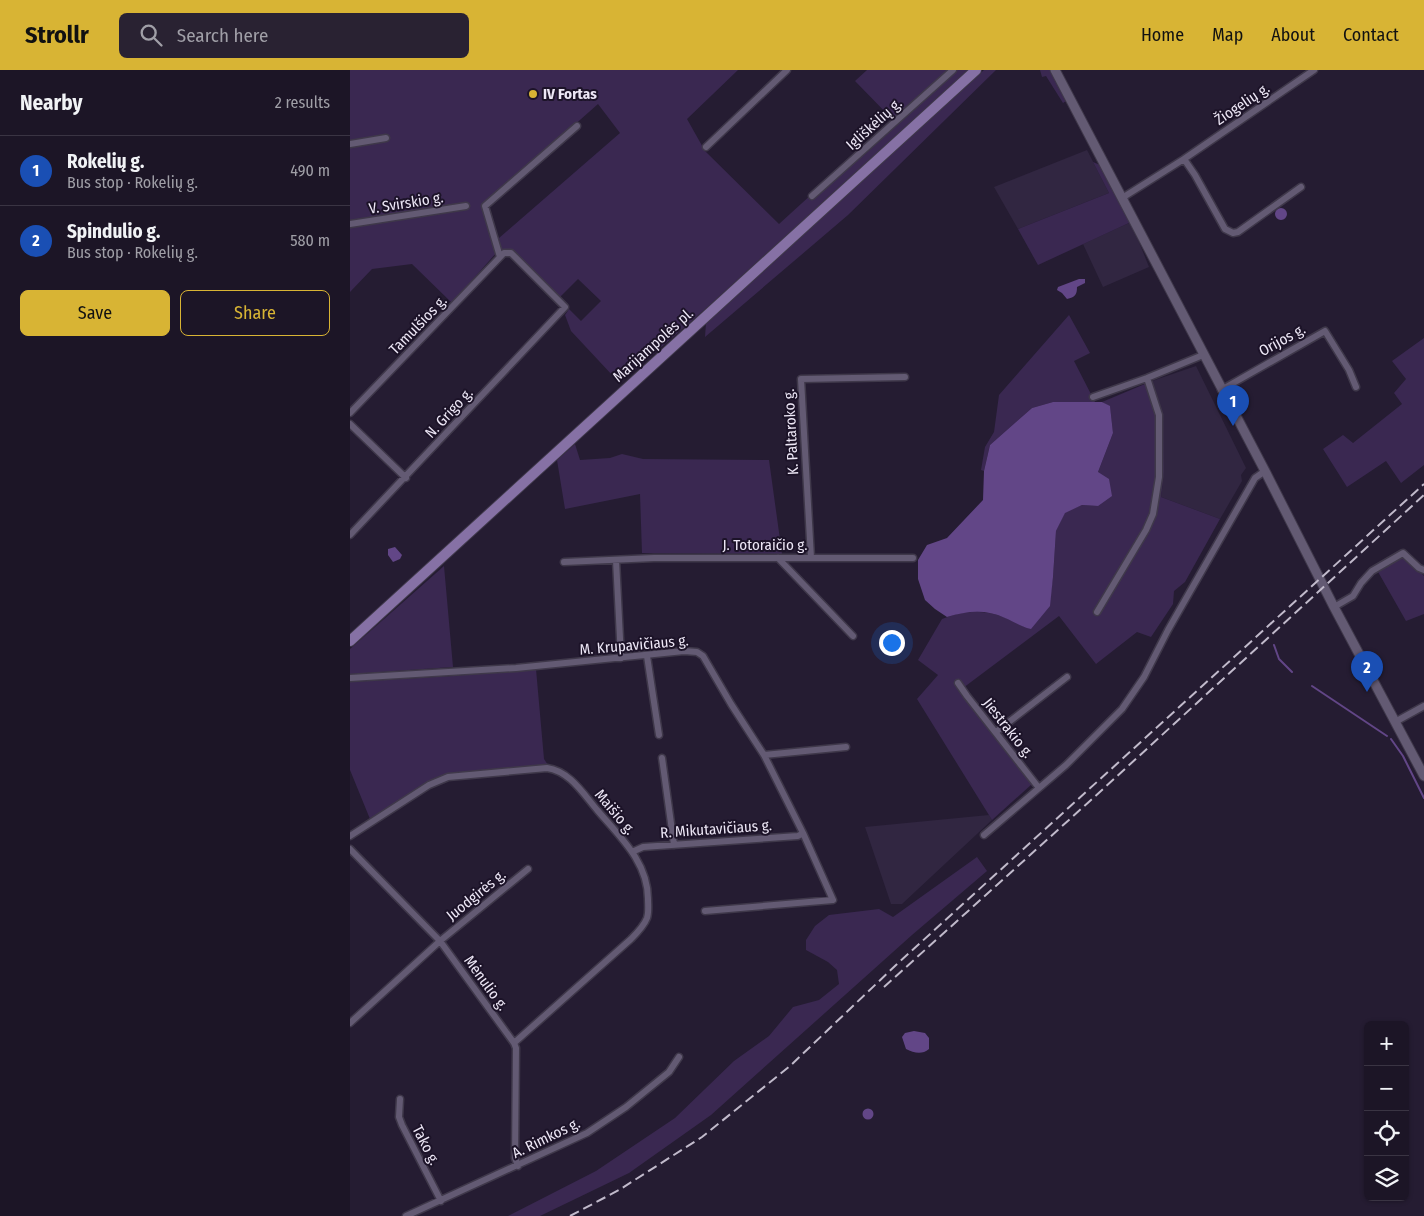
<!DOCTYPE html>
<meta charset="utf-8">
<style>
:root{--surface:#1c1526;--page:#292232;--text:#f1f3f6;--muted:#a09fa7;--line:#3a3443;--accent:#d8b434}
body{margin:0;font-family:"Fira Sans Condensed",sans-serif;background:var(--page);color:var(--text)}
.controls{position:absolute;right:15px;bottom:15px;display:grid;overflow:hidden;border-radius:8px;box-shadow:0 1px 4px #0004}
.controls button{width:45px;height:45px;display:grid;place-items:center;padding:0;border:0;border-bottom:1px solid var(--line);background:var(--surface);color:var(--text);font:25px sans-serif}
.you{position:absolute;left:541px;top:572px;width:18px;height:18px;margin:-12px;border:4px solid #fff;border-radius:50%;background:#1a73e8;box-shadow:0 0 0 8px #1a73e833}
.badge{display:grid;place-items:center;width:32px;height:32px;border-radius:50%;background:var(--accent);color:#fff;font-size:16px;font-weight:700}
.pin{position:absolute;translate:-50% -41px;filter:drop-shadow(0 1px 2px #0008)}
.pin::after{content:'';position:absolute;top:26px;width:18px;height:15px;background:inherit;clip-path:polygon(0 0,100% 0,50% 100%)}
.list{margin:0;padding:0;list-style:none}
h2{display:flex;justify-content:space-between;align-items:center;height:65px;margin:0;padding:0 20px;font-size:21px}
h2 small{font-size:16px;font-weight:400;color:var(--muted)}
.list li{display:grid;grid-template-columns:32px 1fr auto;gap:15px;align-items:center;box-sizing:border-box;height:70px;padding:0 20px;border-top:1px solid var(--line)}
.list b{display:block;font-size:19px;white-space:nowrap}
.list p{margin:0;font-size:16px;white-space:nowrap;color:var(--muted)}
.list em{font-size:16px;font-style:normal;color:var(--muted)}
.actions{display:flex;gap:10px;padding:15px 20px}
.actions a{flex:1;padding:11px 0;border:1px solid var(--accent);border-radius:8px;text-align:center;font-size:18px;color:var(--accent)}
.actions .main{background:var(--accent);color:#111}
.icon{flex:none;width:28px;height:28px;fill:none;stroke:currentColor;stroke-width:2;stroke-linecap:round;stroke-linejoin:round}
.map{position:relative;flex:none;width:1074px;height:1146px;overflow:hidden}
header{display:flex;align-items:center;gap:30px;box-sizing:border-box;height:70px;padding:0 25px;background:var(--accent);color:#111}
header strong{font-size:24px}
nav{display:flex;gap:28px;margin-inline-start:auto;font-size:18px}
.search{width:350px;height:45px;background:var(--page);display:flex;align-items:center;gap:12px;box-sizing:border-box;padding:0 18px;border-radius:8px;color:var(--muted);font-size:19px}
main{display:flex}
aside{flex:1;background:var(--surface)}
.map>svg:first-child{display:block}
.built{fill:#312641}
.green{fill:#3a2851}
.water{fill:#624687}
.lines{fill:none;stroke-linecap:round;stroke-linejoin:round}
.stream{stroke:#624687;stroke-width:2}
.minor-casing{stroke:#3f384a;stroke-width:9}
.secondary-casing{stroke:#3f384a;stroke-width:11}
.primary-casing{stroke:#3f384a;stroke-width:12}
.minor{stroke:#635a73;stroke-width:6}
.secondary{stroke:#635a73;stroke-width:9}
.primary{stroke:#8671a5;stroke-width:10}
.rail{stroke:#c1bacb;stroke-width:2;stroke-dasharray:10 5;stroke-linecap:butt}
.poi-dot{fill:#d8b434;stroke:#1c1328;stroke-width:2}
.labels{text-anchor:middle;dominant-baseline:central;stroke-width:4;stroke-linejoin:round;paint-order:stroke}
.poi-label{font-size:15px;font-weight:bold;fill:#ede7f6;stroke:#1c1328;text-anchor:start}
.street-label{font-size:15px;fill:#ede7f6;stroke:#1c1328}
</style>
<header>
<strong>Strollr</strong>
<div class="search"><svg class="icon" aria-label="search" viewBox="0 0 24 24"><circle cx="10" cy="10" r="6"/><path d="M15 15l6 6"/></svg>Search here</div>
<nav><a>Home</a><a>Map</a><a>About</a><a>Contact</a></nav>
</header>
<main>
<aside>
<h2>Nearby<small>2 results</small></h2>
<ul class="list">
<li><span class="badge" style="background:#1a4fb4">1</span><div><b>Rokelių g.</b><p>Bus stop · Rokelių g.</p></div><em>490 m</em></li>
<li><span class="badge" style="background:#1a4fb4">2</span><div><b>Spindulio g.</b><p>Bus stop · Rokelių g.</p></div><em>580 m</em></li>
</ul>
<div class="actions"><a class="main">Save</a><a>Share</a></div>
</aside>
<div class="map">
<svg width="1074" height="1146" viewBox="0 0 1074 1146">
<rect width="100%" height="100%" fill="#251c32"/>
<!-- built -->
<path class="built" d="M737,80l22,43 -91,36 -24,-42z
M781,152l18,45 -46,20 -20,-43z
M846,296l50,102 -5,7 1,6 -22,38 -59,-22 3,-26 -1,-56 -11,-34z
M639,745l3,5 -90,84h-11l-26,-77z"/>
<!-- green -->
<path class="green" d="M0,0h388l-51,49 18,32 74,73 79,-72 5,4 94,-86h11l-257,234 -85,74 -5,-5 -8,3 -42,-45 -6,-16 4,-6 12,12 20,-20 -23,-22 -19,19 -47,-47 -11,-1 -2,-12 121,-105 -22,-29 -113,100 12,48 -45,51 -40,-39 -40,5 -22,23z
M517,0h81l-55,50 -38,-39z
M634,0h12l-148,145 -143,122 1,-14z
M690,0h11l15,31 -3,2 -17,-27 -4,1z
M743,92l7,3 31,57 -93,43 -20,-36 91,-36z
M719,245l21,38 -16,8 21,41h-42l-21,6 -42,37 -6,26 -3,-1 4,-23 9,-15 5,-37z
M1074,268v127l-23,18 -15,-22 -39,26 -24,-38 20,-14 10,8 49,-39 -8,-11 12,-14 -14,-18z
M802,311l11,34 1,56 -3,26 59,22 -35,63 -11,9 -1,13 -22,33 -14,-5 -41,32 -37,-48 -100,75 73,93 -40,36 -75,-121 21,-24 -20,-15 24,-41c21,-9 43,-10 64,-1 9,4 15,9 25,10l18,-22 4,-29 3,-46 9,-19 17,-7 16,1v-34l15,-39 -3,-26 -8,-5z
M225,374l5,16 30,-2 12,-4 21,5 126,1 13,94 -140,-1 -2,-59 -75,15 -8,-49z
M1053,485l21,21v38l-18,7 -29,-51z
M94,496l9,101 -103,7v-25z
M186,599l8,90 4,6 -106,10 -13,6 -59,38 -20,-49v-88l103,-6z
M627,787l10,14 -75,64 -201,180 -82,58 -89,43h-32l88,-45 79,-53 59,-57 35,-25 24,-29 26,-7 20,-16 -2,-14 -9,-8 -22,-12v-10l9,-14 14,-11 50,-6 14,8z"/>
<!-- water -->
<path class="water" d="M925 144a6 6 0 1 1 12 0a6 6 0 1 1-12 0Z
M729,209h6v4l-8,4c0,8 -2,10 -10,12l-5,-6 -5,-3 1,-3z
M703,332h49l8,4 3,27 -15,39 11,7 3,17 -14,10 -16,-1 -17,8 -9,18 -3,46 -3,29 -19,23c-10,-2 -16,-7 -26,-11 -20,-9 -37,-7 -58,-1l-12,-8 -10,-9 -7,-21v-19l9,-15 20,-7 36,-38 1,-29 6,-26 42,-37z
M45,477l7,8 -2,4 -7,3 -5,-7v-6z
M564,961l11,2 4,5v11c-7,6 -15,4 -23,0l-4,-12 3,-4z
M512.5 1044a5.5 5.5 0 1 1 11 0a5.5 5.5 0 1 1-11 0Z"/>
<g class="lines">
<!-- stream -->
<path class="stream" d="M924,575l5,14 13,13
M962,616l75,50
M1041,669l12,17 21,42"/>
<defs>
<path id="minor" d="M0,74l36,-6
M356,77l81,-77
M834,89l11,16 30,54 8,4 5,-1 63,-45
M462,126l141,-126
M772,128l62,-39 130,-89
M0,154l116,-18
M150,187l-15,-51 92,-80
M871,320l104,-59 24,39 7,17
M743,327l54,-19 56,-23
M0,343l154,-160h7l54,54 -215,228
M0,354l56,54
M428,488l75,78
M461,488l-10,-179 104,-2
M266,490l5,98
M214,492l90,-4h259
M984,537l19,-11 8,-13 11,-12 31,-18 16,15 5,2
M747,542l49,-82 7,-16 6,-37v-62l-12,-37
M297,586l12,79
M0,608l166,-10 168,-17 13,1 6,4 28,48 33,51 39,78 30,67 -128,11
M608,613l9,13 72,92
M1045,652l29,-16
M646,662l71,-55
M414,685l82,-8
M312,688l12,87
M634,765l82,-70 56,-56 22,-32 24,-47 87,-152 10,-7
M0,766l79,-51 19,-8 99,-9c23,3 37,27 51,43 22,26 50,51 50,88 0,6 1,13 -1,19 -3,8 -10,15 -16,21l-117,104
M0,779l90,92 74,102 2,5 -1,110 3,8
M282,782l11,-5 155,-11 5,-3
M0,953l90,-82 88,-72
M50,1029l-1,18 3,8 39,76
M56,1146l181,-83 39,-26 43,-35 10,-15"/>
<path id="secondary" d="M705,0l210,401 69,136 90,169"/>
<path id="primary" d="M0,571l626,-571"/>
</defs>
<!-- minor casing -->
<use href="#minor" class="minor-casing"/>
<!-- secondary casing -->
<use href="#secondary" class="secondary-casing"/>
<!-- primary casing -->
<use href="#primary" class="primary-casing"/>
<!-- minor -->
<use href="#minor" class="minor"/>
<!-- secondary -->
<use href="#secondary" class="secondary"/>
<!-- primary -->
<use href="#primary" class="primary"/>
<!-- rail -->
<path class="rail" d="M534,917l207,-187 333,-305
M220,1146l49,-26 83,-53 88,-71 106,-101 528,-481"/>
</g>
<!-- markers -->
<circle class="poi-dot" cx="183" cy="24" r="5"/>
<g class="labels">
<!-- poi labels -->
<g class="poi-label">
<text x="193" y="24">IV Fortas</text>
</g>
<!-- street labels -->
<g class="street-label">
<text transform="translate(892 34) rotate(-34)">Žiogelių g.</text>
<text transform="translate(524 54) rotate(-42)">Igliškėlių g.</text>
<text transform="translate(56 133) rotate(-9)">V. Svirskio g.</text>
<text transform="translate(68 255) rotate(-46)">Tamulšios g.</text>
<text transform="translate(932 270) rotate(-29)">Orijos g.</text>
<text transform="translate(303 275) rotate(-42)">Marijampolės pl.</text>
<text transform="translate(99 343) rotate(-47)">N. Grigo g.</text>
<text transform="translate(441 362) rotate(-93)">K. Paltaroko g.</text>
<text x="415" y="475">J. Totoraičio g.</text>
<text transform="translate(284 575) rotate(-5)">M. Krupavičiaus g.</text>
<text transform="translate(658 658) rotate(52)">Jiestrakio g.</text>
<text transform="translate(265 742) rotate(50)">Maišio g.</text>
<text transform="translate(366 759) rotate(-4)">R. Mikutavičiaus g.</text>
<text transform="translate(126 825) rotate(-39)">Juodgirės g.</text>
<text transform="translate(136 913) rotate(54)">Mėnulio g.</text>
<text transform="translate(196 1068) rotate(-26)">A. Rimkos g.</text>
<text transform="translate(76 1075) rotate(63)">Tako g.</text>
</g>
</g>
</svg>
<div class="controls">
<button>+</button>
<button>−</button>
<button><svg class="icon" aria-label="locate" viewBox="0 0 24 24"><circle cx="12" cy="12" r="6"/><path d="M12 2v4M12 18v4M2 12h4M18 12h4"/></svg></button>
<button><svg class="icon" aria-label="layers" viewBox="0 0 24 24"><path d="M12 4l9 5-9 5-9-5zM3 14l9 5 9-5"/></svg></button>
</div>
<div class="you"></div>
<div class="pin badge" style="left:883px;top:356px;background:#1a4fb4">1</div>
<div class="pin badge" style="left:1017px;top:622px;background:#1a4fb4">2</div>
</div>
</main>
